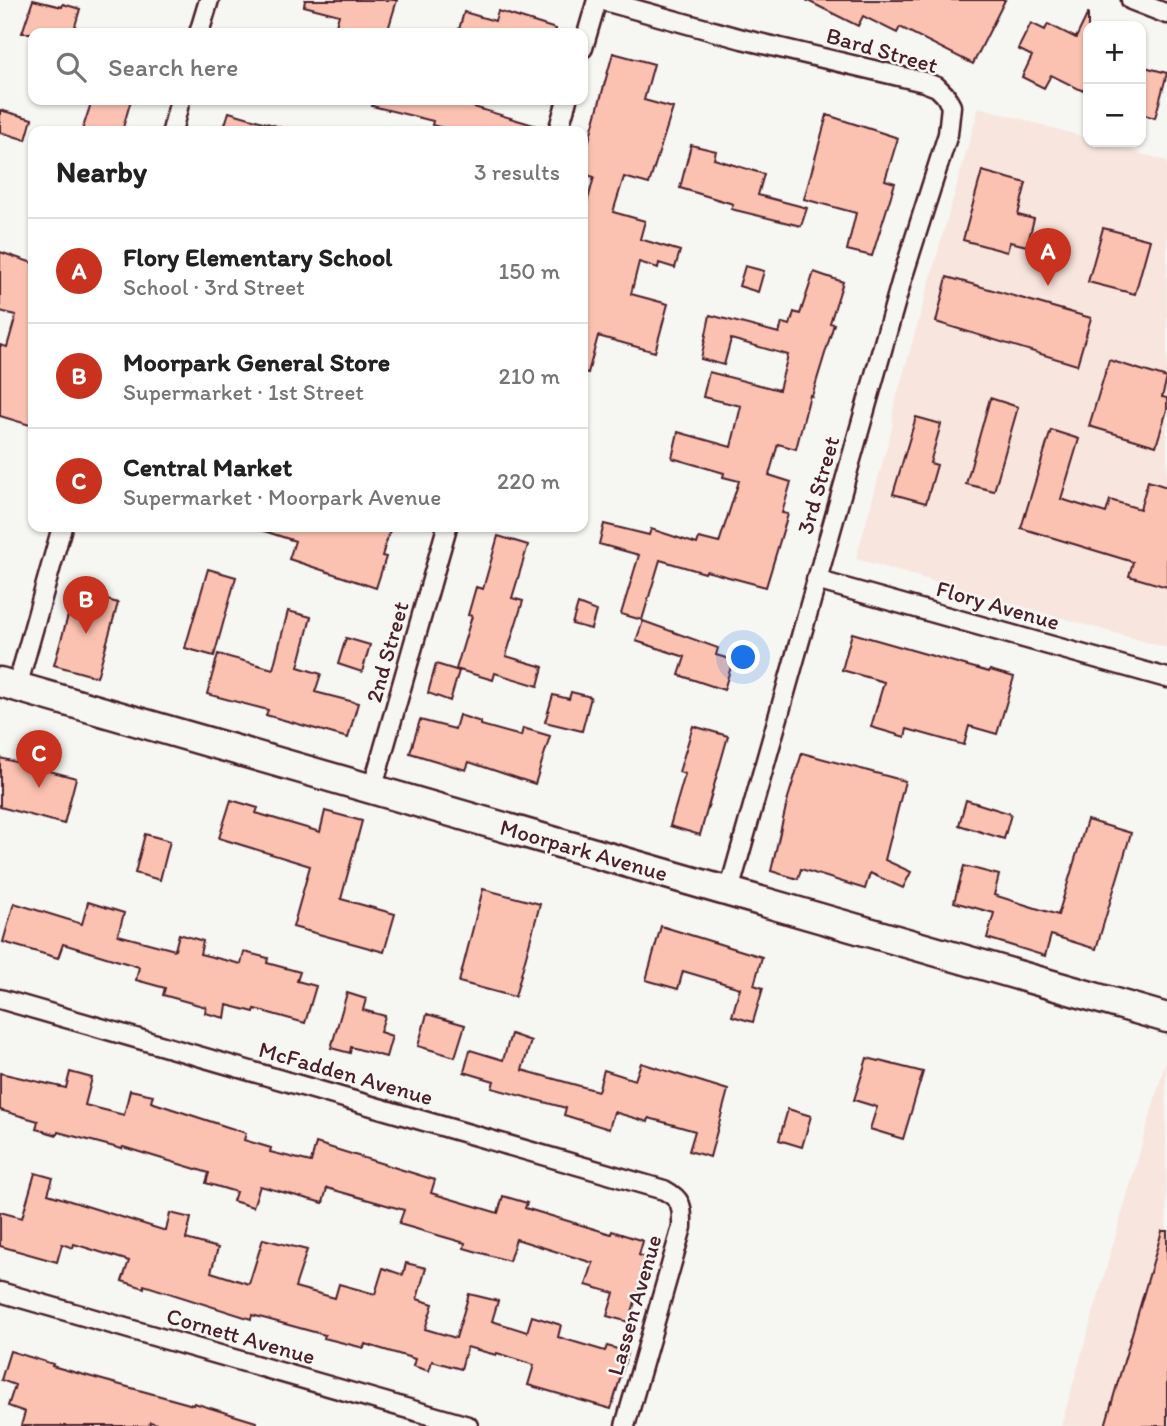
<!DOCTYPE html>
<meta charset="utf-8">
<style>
:root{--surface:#fff;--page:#f2f2f2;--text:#222;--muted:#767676;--line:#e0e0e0;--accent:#c8321e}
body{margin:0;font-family:Itim,sans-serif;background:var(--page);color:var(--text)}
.controls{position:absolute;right:21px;top:21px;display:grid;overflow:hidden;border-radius:14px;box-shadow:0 2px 5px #0004}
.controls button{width:63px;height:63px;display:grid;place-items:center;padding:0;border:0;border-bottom:2px solid var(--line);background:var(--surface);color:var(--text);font:35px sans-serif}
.you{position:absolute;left:744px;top:658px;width:24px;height:24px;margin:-18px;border:5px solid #fff;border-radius:50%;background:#1a73e8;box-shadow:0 0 0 10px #1a73e833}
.badge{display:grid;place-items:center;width:46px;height:46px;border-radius:50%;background:var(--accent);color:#fff;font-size:23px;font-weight:700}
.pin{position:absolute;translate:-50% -58px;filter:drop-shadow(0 2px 4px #0008)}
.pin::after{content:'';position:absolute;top:37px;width:24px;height:21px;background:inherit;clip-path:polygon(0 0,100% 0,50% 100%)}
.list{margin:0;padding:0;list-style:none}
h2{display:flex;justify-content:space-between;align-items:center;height:91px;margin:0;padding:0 28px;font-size:30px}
h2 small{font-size:23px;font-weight:400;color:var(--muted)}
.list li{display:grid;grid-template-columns:46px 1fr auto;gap:21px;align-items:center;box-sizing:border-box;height:105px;padding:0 28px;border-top:2px solid var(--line)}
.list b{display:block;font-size:26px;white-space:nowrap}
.list p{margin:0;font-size:23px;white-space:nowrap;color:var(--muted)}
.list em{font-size:23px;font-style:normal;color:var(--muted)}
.icon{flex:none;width:38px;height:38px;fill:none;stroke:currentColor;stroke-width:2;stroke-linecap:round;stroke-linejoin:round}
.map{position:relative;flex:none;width:1167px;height:1426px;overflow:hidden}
.search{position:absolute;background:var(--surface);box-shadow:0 2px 5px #0004;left:28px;top:28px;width:560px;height:77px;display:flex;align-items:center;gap:18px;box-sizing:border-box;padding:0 24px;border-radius:14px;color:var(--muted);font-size:26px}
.panel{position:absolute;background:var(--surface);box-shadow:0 2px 5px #0004;left:28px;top:126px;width:560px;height:406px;border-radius:14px}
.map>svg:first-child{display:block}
.built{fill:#f8e6de}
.building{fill:#fcc2b1;stroke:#4a1f2b;stroke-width:2}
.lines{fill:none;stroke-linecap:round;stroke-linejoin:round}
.minor-casing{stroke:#4a1f2b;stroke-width:23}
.primary-casing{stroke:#4a1f2b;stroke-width:33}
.minor{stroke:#f6f6f2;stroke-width:18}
.primary{stroke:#f6f6f2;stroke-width:28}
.labels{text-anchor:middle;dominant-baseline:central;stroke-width:5;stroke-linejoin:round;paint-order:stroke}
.street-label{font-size:23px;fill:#4a1f2b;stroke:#f6f6f2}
</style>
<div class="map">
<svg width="1167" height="1426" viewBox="0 0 1167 1426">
<rect width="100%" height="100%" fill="#f6f6f2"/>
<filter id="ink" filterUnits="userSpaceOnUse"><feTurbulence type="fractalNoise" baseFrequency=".0143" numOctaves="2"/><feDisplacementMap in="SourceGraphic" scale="14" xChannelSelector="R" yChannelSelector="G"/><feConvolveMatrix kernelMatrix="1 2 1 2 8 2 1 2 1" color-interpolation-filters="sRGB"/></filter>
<g filter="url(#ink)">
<!-- built -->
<path class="built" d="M979,107l109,31v4h12l67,19v487l-311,-89 36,-131 1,-18z
M1166,1060l1,366h-106z"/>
<!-- building -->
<path class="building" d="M33,0l29,7 1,-3 17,5 -7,24h-51z
M305,0h92l-10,33h-53l5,-18 -35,-9z
M806,0h199l-32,64 -73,-37 -3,6 -34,-17 -5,10z
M498,11l58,18v4h-98l6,-21 31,9z
M1088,13v68l-5,10 -32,-16 -7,13 -22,-11 10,-21 -14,-7 13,-26 14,7 3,-6 28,14z
M613,53l41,11 -10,36 29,8 -24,76 -25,-7 -11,35 32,9 -5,18 40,12 -5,17 -16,-5 -1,5 -19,-6 -8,32 37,10 -13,48 -57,-16 -10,37 -5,-1v-154l11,-41 -11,-3v-12z
M1141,66l26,7 -12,45 -14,-4z
M92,100h39l-9,31h-40z
M373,100h78l89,27 -1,4h-85l-22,-6 1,-4 -61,-15z
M0,110l32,9 -6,21 -26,-8z
M229,112l51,15 -1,4h-56z
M827,115l71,23 -13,42 10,3 -23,73 -25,-6 9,-37 -52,-14z
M691,145l25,6 -2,8 50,15 -6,21 49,13 -6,18 -70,-17 2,-5 -53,-16z
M982,171l44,12 -8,32 16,4 -7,27 -17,-4 -3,10 -44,-12z
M1103,228l47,12 -15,54 -47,-12z
M0,252l33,11v163l-33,-10v-71l7,2 9,-32 -16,-4z
M745,266l19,5 -6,21 -19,-6z
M814,272l29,10 -13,41 4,1 -22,72 -2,-1 -14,54 -18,-5 -9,31 22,7 -9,31 6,1 -22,73 -60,-16 -1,2 -45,-13 -18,60 -21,-6 18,-59 -40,-11 5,-20 45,11 2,-6 46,15 2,-6 20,5 20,-62 -16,-4 1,-4 -52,-15 6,-26 53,15 10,-41 -38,-9 6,-25 70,18 9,-35 -57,-16 -7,26 -23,-6 9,-44 69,18 3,-10 8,2 4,-13 6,2z
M947,277l144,41 -14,47 -141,-43z
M1109,360l58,18 -5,19 5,1v12l-11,36 -67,-20z
M990,398l28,9 -24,84 -28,-7z
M916,417l25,7 -11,39 7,2 -11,38 -33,-9z
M1051,430l28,9 -18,60 45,14 4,-13 30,9 8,-28 19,6v100l-38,-11 4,-14 -112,-34z
M262,527h129l-9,29 4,1 -10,31 -87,-29 6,-18 -34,-11z
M498,536l30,9 -16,53 11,3 -17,55 37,11 -5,19 -43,-13 -2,7 -37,-11 16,-53 -4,-1 8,-28 7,2z
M208,569l28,8 -22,79 -29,-8z
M75,591l43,12 -21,74 -43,-12z
M578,604l18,7 -5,18 -19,-5z
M288,611l23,6 -13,50 23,7 -6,18 43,11 -10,35 -82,-23 2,-5 -61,-16 11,-40 55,15z
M643,621l75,27 -2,7 17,5 -9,30 -45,-15 6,-18 -49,-16z
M852,633l137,39 1,-2 24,7 -17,57 -28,-8 -5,19 -57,-16 -2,8 -34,-10 13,-45 -42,-12z
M346,638l24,7 -8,27 -24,-8z
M436,664l23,7 -9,30 -22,-8z
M571,692l20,5 -9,34 -37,-9 8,-27 16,4z
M459,715l22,7v3l40,11 2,-8 27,8 -15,48 -66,-22 -3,8 -56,-17 10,-33 35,9z
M693,726l35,10 -28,99 -30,-9 15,-52 -6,-2z
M802,753l103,28 -20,79 26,12 -8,16 -33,-15 -5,16 -64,-20 -3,10 -27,-8 17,-73z
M0,758l76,20 -12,46 -64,-17z
M231,800l27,8 -2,5 64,19 5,-21 37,10 -21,78 54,15 -11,38 -91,-25 17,-61 -91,-28z
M966,800l45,14 -7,25 -45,-14z
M1087,820l44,13 -35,116 -45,-14 -6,21 -58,-18 7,-25 -40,-11 10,-36 35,9 -5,20 64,20z
M145,834l25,7 -10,39 -25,-7z
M483,889l57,15 -25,93 -56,-15z
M88,902l36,11 -6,22 57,15 4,-16 24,7 -3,13 41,10 3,-12 24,6 -1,5 33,9 -3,9 19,5 -11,37 -50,-14 -1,3 -27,-7 -2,13 -20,-5 1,-6 -43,-12 2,-7 -29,-8 3,-13 -76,-23 -5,14 -55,-16 11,-39 68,21z
M661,926l101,31 -8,28 9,3 -10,34 -21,-6 8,-28 -57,-17 -5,18 -32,-9z
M347,993l19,6 -3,11 22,6 -5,16 12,4 -6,21 -35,-10 -1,6 -19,-5z
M427,1014l38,11 -10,32 -37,-11z
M511,1034l20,7 -9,29 76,21 6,-21 31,10 6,-17 87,27 -18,67 -21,-6 6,-20 -46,-13 -1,4 -34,-10 -5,17 -45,-14 2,-7 -74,-20 2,-7 -30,-9 6,-22 33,10z
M867,1058l56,14 -20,67 -33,-10 7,-22 -23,-7z
M70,1072l22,6 -7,27 39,10 6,-25 23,5 -2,7 95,31 -2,7 27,8 -1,4 41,10 5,-19 119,37 -4,13 67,20 5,-17 24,7 -2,5 86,26 1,-3 31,10 -4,14 9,3 -19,64 -22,-6 7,-23 -28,-8 7,-22 -77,-24 -7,22 -45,-13 1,-5 -66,-19 5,-14 -77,-22 -4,15 -63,-17 -7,21 -20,-6 3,-9 -30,-9 3,-10 -86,-26 -1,2 -64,-17 -1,3 -21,-6 2,-8 -38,-11v-37l66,15z
M788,1109l23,7 -9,31 -23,-7z
M35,1173l18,5 -5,16 118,37 4,-18 21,5 -5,21 32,9 -7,24 38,12 14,-45 44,11 -12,37 40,11 4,-14 36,10 8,-26 20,7 3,-12 20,5 -9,31 16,5 -8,25 31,9 13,-44 29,7 -6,20 35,11 5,-16 29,9 -3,12 47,14 2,-5 21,6 -17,57 -83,-24 6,-20 -37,-12 -1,2 -29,-8 -6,22 -29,-8 -3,10 -16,-5 2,-7 -50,-15 -1,4 -40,-10 1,-3 -73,-20 -1,4 -107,-34v3l-22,-7 7,-20 -55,-17 -1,4 -11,-4 -5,18 -57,-16v-34l22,6z
M1162,1231h5v195h-62z
M10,1351l43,13 -1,2 141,39 1,-2 62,19 -1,4h-90l-15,-4 -1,4h-128l4,-14 -17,-6 7,-21 -14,-5z"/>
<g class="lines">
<defs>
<path id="minor" d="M601,0l141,39 182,43 13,5 8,8 6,11 -3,28 -46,145 -173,612
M1131,0l36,14
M199,33l10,-33
M583,48l14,-48
M172,131l8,-31
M558,131l9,-31
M816,580l351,98
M17,687l45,-160
M372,790l75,-263
M0,999l664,191c19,10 18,17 18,37l-57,199
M0,1292l468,134"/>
<path id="primary" d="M0,682l1167,336"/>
</defs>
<!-- minor casing -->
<use href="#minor" class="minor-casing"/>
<!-- primary casing -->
<use href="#primary" class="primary-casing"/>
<!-- minor -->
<use href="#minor" class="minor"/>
<!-- primary -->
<use href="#primary" class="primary"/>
</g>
</g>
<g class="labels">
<!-- street labels -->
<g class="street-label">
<text transform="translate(882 50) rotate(16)">Bard Street</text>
<text transform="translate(818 485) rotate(-74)">3rd Street</text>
<text transform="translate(998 605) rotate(16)">Flory Avenue</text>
<text transform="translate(387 652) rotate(-74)">2nd Street</text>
<text transform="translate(584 850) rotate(16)">Moorpark Avenue</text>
<text transform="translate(346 1073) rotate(16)">McFadden Avenue</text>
<text transform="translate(634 1305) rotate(-74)">Lassen Avenue</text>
<text transform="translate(241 1336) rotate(16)">Cornett Avenue</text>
</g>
</g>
</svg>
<div class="controls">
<button>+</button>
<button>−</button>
</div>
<div class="you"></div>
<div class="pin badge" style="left:1048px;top:286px">A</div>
<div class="pin badge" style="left:86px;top:634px">B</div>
<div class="pin badge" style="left:39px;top:788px">C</div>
<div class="search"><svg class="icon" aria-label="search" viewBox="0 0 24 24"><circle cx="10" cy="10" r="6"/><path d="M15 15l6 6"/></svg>Search here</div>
<section class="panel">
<h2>Nearby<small>3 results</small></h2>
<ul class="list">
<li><span class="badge">A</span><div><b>Flory Elementary School</b><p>School · 3rd Street</p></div><em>150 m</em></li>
<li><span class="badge">B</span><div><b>Moorpark General Store</b><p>Supermarket · 1st Street</p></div><em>210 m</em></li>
<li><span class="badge">C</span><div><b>Central Market</b><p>Supermarket · Moorpark Avenue</p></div><em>220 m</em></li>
</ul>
</section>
</div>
